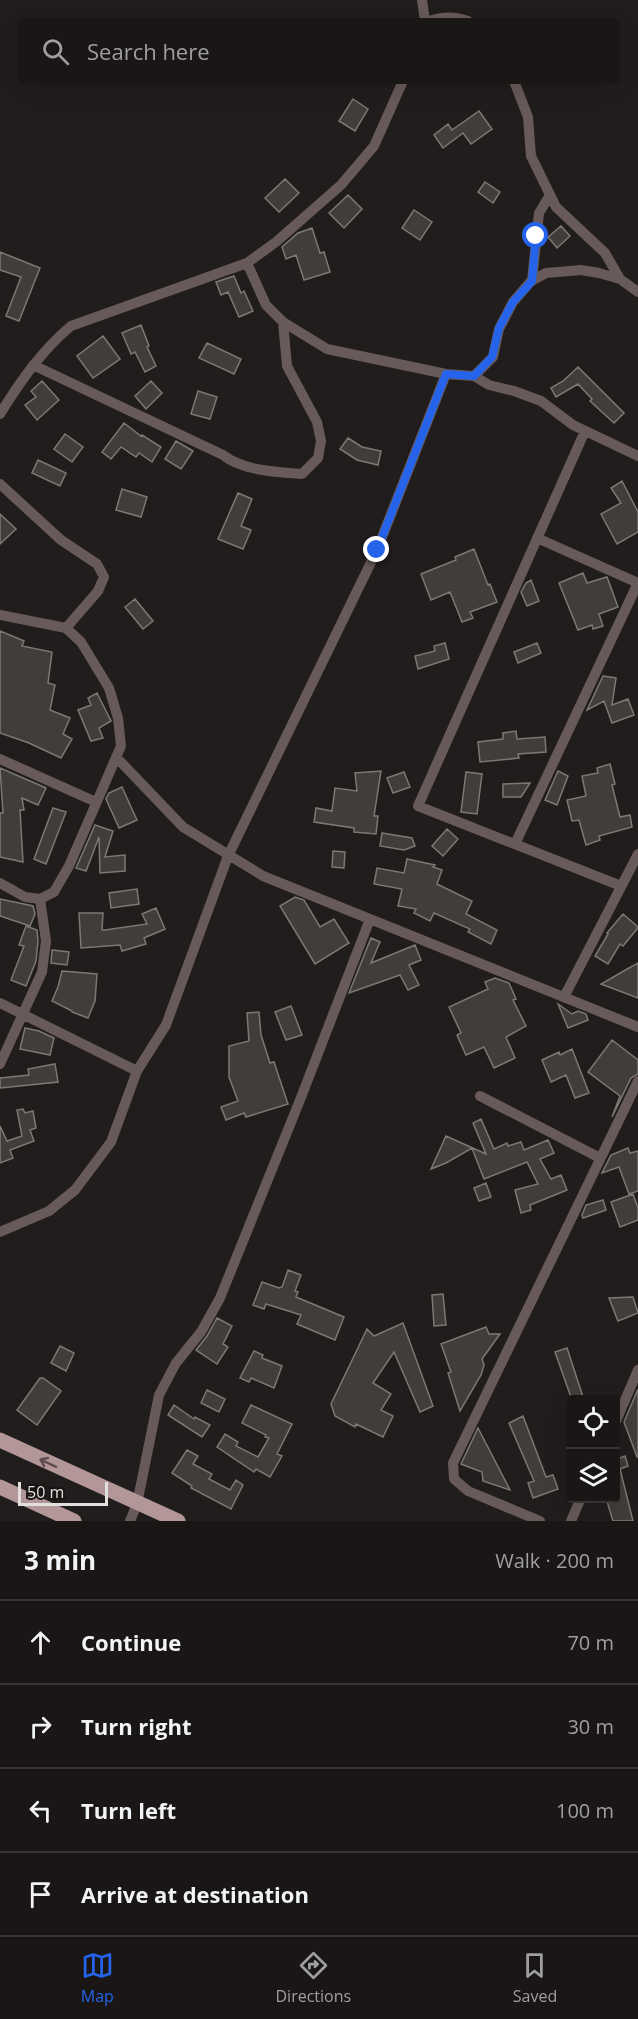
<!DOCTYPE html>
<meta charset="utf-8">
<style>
:root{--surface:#191615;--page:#262322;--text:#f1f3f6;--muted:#9f9fa0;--line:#373534;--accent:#2563eb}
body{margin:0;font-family:"Open Sans",sans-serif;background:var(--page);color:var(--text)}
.controls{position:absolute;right:18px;bottom:18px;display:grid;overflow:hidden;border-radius:6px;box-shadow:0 6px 24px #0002}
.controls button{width:54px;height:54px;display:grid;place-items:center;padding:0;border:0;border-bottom:2px solid var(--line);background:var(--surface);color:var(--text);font:30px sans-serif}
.scale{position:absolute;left:18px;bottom:15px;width:90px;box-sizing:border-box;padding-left:6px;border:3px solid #e2dfde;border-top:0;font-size:16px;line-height:21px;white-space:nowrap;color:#e2dfde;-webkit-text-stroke:4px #181413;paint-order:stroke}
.stop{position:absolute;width:18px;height:18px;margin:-14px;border:4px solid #2563eb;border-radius:50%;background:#fff}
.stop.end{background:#2563eb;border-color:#fff;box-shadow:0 2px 6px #0008}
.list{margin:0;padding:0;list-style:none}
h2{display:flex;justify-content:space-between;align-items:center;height:78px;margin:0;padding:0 24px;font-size:26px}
h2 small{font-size:20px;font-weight:400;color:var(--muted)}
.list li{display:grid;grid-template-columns:39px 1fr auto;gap:18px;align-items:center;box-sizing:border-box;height:84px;padding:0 24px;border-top:2px solid var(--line)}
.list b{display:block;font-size:22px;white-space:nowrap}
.list em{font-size:20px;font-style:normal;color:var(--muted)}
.icon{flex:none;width:33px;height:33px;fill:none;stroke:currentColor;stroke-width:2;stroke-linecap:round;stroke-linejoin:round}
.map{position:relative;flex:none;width:638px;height:1521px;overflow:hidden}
.search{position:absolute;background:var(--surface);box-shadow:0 6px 24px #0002;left:18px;right:18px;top:18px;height:66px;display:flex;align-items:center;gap:15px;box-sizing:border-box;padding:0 21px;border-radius:6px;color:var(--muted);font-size:22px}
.sheet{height:414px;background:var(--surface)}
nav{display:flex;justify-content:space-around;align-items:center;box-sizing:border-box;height:84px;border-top:2px solid var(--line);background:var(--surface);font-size:16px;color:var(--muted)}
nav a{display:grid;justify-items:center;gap:3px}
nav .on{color:var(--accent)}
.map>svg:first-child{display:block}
.building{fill:#403d3a;stroke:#7c7975;stroke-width:1.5}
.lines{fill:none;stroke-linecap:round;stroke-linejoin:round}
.street{stroke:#685a5b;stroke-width:10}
.primary{stroke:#b39698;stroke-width:15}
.oneway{stroke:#5e4e4f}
.route{stroke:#2563eb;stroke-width:8}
</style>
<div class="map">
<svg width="638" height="1521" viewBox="0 0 638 1521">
<rect width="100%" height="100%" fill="#211d1c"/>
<!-- building -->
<path class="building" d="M353,99l15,10 -13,22 -16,-10z
M479,111l13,18 -21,15 -8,-11 -20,15 -9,-13 14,-11 4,6z
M285,179l14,14 -20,19 -14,-14z
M485,182l15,10 -7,11 -15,-11z
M348,195l14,14 -18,19 -15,-15z
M414,210l18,12 -12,18 -18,-12z
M561,226l9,10 -13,12 -9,-11z
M312,228l8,25 4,-1 6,20 -26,8 -8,-25 -10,4 -4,-12 16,-14z
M0,252l40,16 -21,53 -13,-5 15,-39 -21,-7z
M234,276l7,17 3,-2 9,20 -14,6 -11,-25 -7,3 -5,-13z
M141,325l8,21 -2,1 9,19 -11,6 -10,-20 -4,2 -9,-21z
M103,336l17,23 -27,19 -16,-22z
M207,343l34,16 -7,15 -35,-16z
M578,367l46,46 -10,10 -24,-22 2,-2 -14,-15 -22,13 -5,-9 12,-7z
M42,381l17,19 -22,20 -12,-15 11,-8 -5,-6z
M151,381l11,12 -16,16 -11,-13z
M198,391l19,6 -7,22 -19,-5z
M124,423l17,13 1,-1 19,12 -9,15 -13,-9 -3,4 -15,-10 -10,12 -9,-7z
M65,434l18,13 -11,15 -18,-13z
M348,438l14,9 19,4 -3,14 -21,-5 -17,-11z
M176,441l17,10 -12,18 -16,-10z
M38,460l28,13 -6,13 -28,-13z
M622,481l16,31v20l-21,12 -16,-30 20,-11 -10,-15z
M122,489l25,8 -6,20 -25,-7z
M238,493l14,6 -11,27 10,4 -8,19 -25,-10z
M0,514l16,15 -16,15z
M474,549l14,36 2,-1 7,18 -27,10 3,6 -11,4 -12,-30 -19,8 -10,-26 35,-14 -1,-3z
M583,573l4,10 20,-6 11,30 -19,7 4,12 -10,3 -1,-4 -14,5 -19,-47z
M531,580l8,21 -12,5 -6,-14 5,-9z
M135,599l18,22 -10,8 -18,-22z
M0,631l24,10 -2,5 30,6 -4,31 7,2 -5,25 20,8 -7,16 9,5 -11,19 -32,-15 -29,-10z
M445,643l4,16 -31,10 -3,-13 20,-5 -1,-5z
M537,643l4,10 -23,10 -4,-11z
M603,676l13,2 -4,27 16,-6 6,16 -22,8 -8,-22 -17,9z
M97,693l14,28 -12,7 4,10 -12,3 -13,-31 13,-5 -3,-7z
M516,731l1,8 28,-2 1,15 -28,2 1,4 -39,4 -2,-20 25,-3v-6z
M610,764l5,20 -3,1 8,32 10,-2 2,12 -33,9 1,4 -14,5 -7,-25 -7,1 -5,-21 19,-4 -4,-20 16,-3 -1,-5z
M0,768l46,20 -8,17 -16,-7 2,12h-4l3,52 -23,-5v-44h3z
M381,771l-7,45h4l-2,18 -22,-2v-4l-40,-6 2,-14 16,3 3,-23 22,3 -2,-18z
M558,771l10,5 -11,29 -12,-5z
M404,772l6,15 -17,6 -6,-15z
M466,772l16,2 -5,40 -16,-2z
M530,783l-9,14h-18v-13z
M122,787l15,33 -18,8 -13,-29 3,-6z
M53,808l13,4 -20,52 -12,-5z
M95,825l18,6 -8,26 20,-2v16l-25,2 -1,-36 -13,34 -10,-3z
M447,829l11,10 -15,17 -11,-10z
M382,833l30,5 3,8 -11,4 -24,-4z
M333,851l12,1 -1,16 -12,-1z
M407,859l28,6 -2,2 9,3 -5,14 35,17 -6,13 31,16 -6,14 -23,-12 2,-3 -36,-16 -4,8 -16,-8 2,-4 -18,-3 4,-17 -28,-5 3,-16 27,5z
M137,889l2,15 -28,4 -2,-15z
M295,897l9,3 16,27 14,-8 15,24 -34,21 -35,-58z
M0,899l33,7 2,8 -5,12 -30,-10z
M156,908l9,21 -21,9 2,6 -24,7 -2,-6 -39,3 -2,-35h24l-1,17h3l42,-6 -5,-10z
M623,914l14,12v3l-14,17 -3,-2 -12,20 -13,-8 13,-22 -1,-1z
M26,926l11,4 1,11 -2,20 -10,25 -15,-6 13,-34 -5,-1z
M371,938l9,4 -9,21 44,-18 6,15 -12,5 10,20 -11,5 -8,-15 -51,18z
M52,950l17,2 -2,13 -16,-2z
M638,963v35l-37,-14 28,-16z
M62,971l35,3 -2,27 -7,17 -16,-6v-1l-20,-10 6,-14z
M495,978l14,5 7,16 -3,1 13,26 -20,11 9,21 -21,10 -10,-21 -18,8 -9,-20 4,-2 -12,-26 39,-18 -3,-7z
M558,1004l14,10 6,-3 8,3 2,6 -20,8z
M291,1006l11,29 -16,5 -11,-28z
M259,1012l2,23 9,28 4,-1 14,42 -42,13 -2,-4 -18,7 -5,-13 17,-6 -9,-24v-31l20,-5 -2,-28z
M25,1028l14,3 15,7 -4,17 -30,-6z
M612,1040l26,20v14l-7,4 -19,39 8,-21 -32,-24z
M572,1049l17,44 -14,5 -9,-23 -15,7 -9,-22 17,-8 1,3z
M55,1064l3,18 -58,6v-10l29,-3 -1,-6z
M23,1109l2,4 8,-2 3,17 -6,2 4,11 -24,9 3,8 -13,5v-37l7,15 15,-5 -5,-26z
M481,1119l13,30 13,-6 1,3 13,-4 3,8 24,-10 6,13 -14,6 11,20 10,-4 6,15 -37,15 1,5 -10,3 -6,-23 23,-6 -11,-22 -43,17 -12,-31 -26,15 -15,6 15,-33 40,18 -13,-31z
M628,1148l2,5 8,-2v40l-9,3 -10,-27 -17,6 9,-18z
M486,1183l5,14 -12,4 -5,-13z
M633,1194l5,14v12l-18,7 -9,-25z
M603,1200l3,10 -23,8 -1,-3 4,-10z
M288,1270l13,5 -6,16 3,1 -2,5 48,20 -9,23 -38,-16 4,-9 -35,-11 -2,5 -11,-4 9,-23 17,6 3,-1z
M443,1294l3,31 -12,1 -2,-31z
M633,1297l5,16 -20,8 -9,-23z
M217,1318l15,8 -9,18 5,3 -11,17 -21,-14 11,-14z
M403,1323l30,83 -13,6 -26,-60 -21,31 18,11 -10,16 12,6 -10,21 -27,-13 -1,3 -20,-11 -4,-12 36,-75 7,7z
M486,1327l3,7h11l-18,25 2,6 -3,10 -21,36 -12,-38 3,-1 -10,-28z
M60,1346l14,7 -8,18 -15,-8z
M567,1348l17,52h-12l-17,-48z
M254,1351l9,4 -1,3 20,8 -8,22 -23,-10 -2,4 -9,-4z
M40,1378h3l18,13 -24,34 -20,-15z
M638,1389v68h-1l-13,-35z
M207,1390l18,9 -6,13 -18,-9z
M174,1405l20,14 1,-2 15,8 -8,12 -34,-22z
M251,1405l41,19 -15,30 5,2 -12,21 -14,-8 -2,3 -37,-25 8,-13 13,8 -2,4 22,11 11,-19 -4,-1 1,-2 -24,-12z
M523,1416l23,61 7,-2 5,14 -25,9 -5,-15 6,-2 -25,-58z
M478,1428l32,62 -27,-9 -1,-9 -21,-8z
M187,1450l11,6 -5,8 19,10 -3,5 21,11 6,-10 7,5 -12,24 -40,-21 1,-2 -20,-13z
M625,1456l3,10 -8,3 13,52h-20l-7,-23h9v-38z"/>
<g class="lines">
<!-- street -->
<path class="street" d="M422,0l3,21
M429,21c14,-5 26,-5 39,0
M514,81l14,36 3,39 25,51 49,46 15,26
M247,263l19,42 17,17 44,27 119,25 28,2
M532,281l7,-68 11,-18
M638,292l-18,-13 -21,-6 -18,-3 -35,3 -15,8 -18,21 -14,27 -6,28 -19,19 15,9 25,6 27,10 32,24 65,31
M33,365l190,90c20,16 54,17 79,19l16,-16 3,-17 -4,-19 -30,-56 -4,-44
M0,414c20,-32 41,-63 71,-88l176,-63 29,-21 65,-57 33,-39 29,-65
M585,431l-167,375 203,80
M0,484l61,56 36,24 7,13 -6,14 -32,37
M537,538l101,45
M0,615l66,13 15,14 28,46 9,30 3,28 -52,120 -15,26 -14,7 -15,-2 -25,-14
M116,757l67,70 80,49 375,151
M0,759l96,43
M515,844l123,-261
M564,997l74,-143
M0,1003l137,68
M0,1064l42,-92 4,-31 -6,-42
M480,1096l120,62
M0,1232l49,-21 26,-21 36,-48 26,-71 29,-46 62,-169 149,-306 69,-176
M616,1421l22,-51
M130,1521l7,-17 22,-109 17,-32 25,-31 19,-34 80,-198 70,-181
M540,1521l-72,-30 -14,-12 -1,-16 185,-382
M571,1521l10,-23"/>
<!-- primary -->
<path class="primary" d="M0,1440l178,81
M0,1487l74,34"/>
</g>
<!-- one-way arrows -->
<defs><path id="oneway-shaft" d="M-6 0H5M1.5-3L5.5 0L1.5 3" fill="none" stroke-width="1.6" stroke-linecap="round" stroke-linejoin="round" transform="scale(1.5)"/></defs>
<use class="oneway" href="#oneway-shaft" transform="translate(48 1463) rotate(-155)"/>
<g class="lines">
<!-- route -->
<path class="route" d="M377,550l69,-176 28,2 18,-19 7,-29 14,-26 19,-21 4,-45"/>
</g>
</svg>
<div class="controls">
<button><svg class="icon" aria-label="locate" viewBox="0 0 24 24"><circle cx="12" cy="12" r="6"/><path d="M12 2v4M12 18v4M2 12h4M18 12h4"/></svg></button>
<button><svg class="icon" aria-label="layers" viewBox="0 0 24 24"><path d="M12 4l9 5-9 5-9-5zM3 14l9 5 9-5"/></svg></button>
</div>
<div class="scale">50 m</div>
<div class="stop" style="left:536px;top:236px"></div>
<div class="stop end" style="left:377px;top:550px"></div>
<div class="search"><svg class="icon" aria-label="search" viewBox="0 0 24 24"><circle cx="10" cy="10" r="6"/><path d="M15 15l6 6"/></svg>Search here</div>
</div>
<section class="sheet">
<h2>3 min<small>Walk · 200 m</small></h2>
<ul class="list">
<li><svg class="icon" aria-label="ahead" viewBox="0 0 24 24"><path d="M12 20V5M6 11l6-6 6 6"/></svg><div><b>Continue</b></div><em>70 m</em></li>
<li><svg class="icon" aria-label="right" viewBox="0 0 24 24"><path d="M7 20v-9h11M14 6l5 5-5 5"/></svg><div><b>Turn right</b></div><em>30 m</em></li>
<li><svg class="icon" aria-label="left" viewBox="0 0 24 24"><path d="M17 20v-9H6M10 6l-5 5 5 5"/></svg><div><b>Turn left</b></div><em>100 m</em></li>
<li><svg class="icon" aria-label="arrive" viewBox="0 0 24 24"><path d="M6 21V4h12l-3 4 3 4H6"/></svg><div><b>Arrive at destination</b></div></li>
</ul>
</section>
<nav>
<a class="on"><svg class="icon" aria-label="map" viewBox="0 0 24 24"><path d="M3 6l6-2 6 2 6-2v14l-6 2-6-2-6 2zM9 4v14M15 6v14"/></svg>Map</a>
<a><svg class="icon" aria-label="directions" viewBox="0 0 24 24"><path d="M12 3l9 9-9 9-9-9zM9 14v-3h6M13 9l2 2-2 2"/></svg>Directions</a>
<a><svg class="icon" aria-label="saved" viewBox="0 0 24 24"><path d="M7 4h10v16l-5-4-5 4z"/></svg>Saved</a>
</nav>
